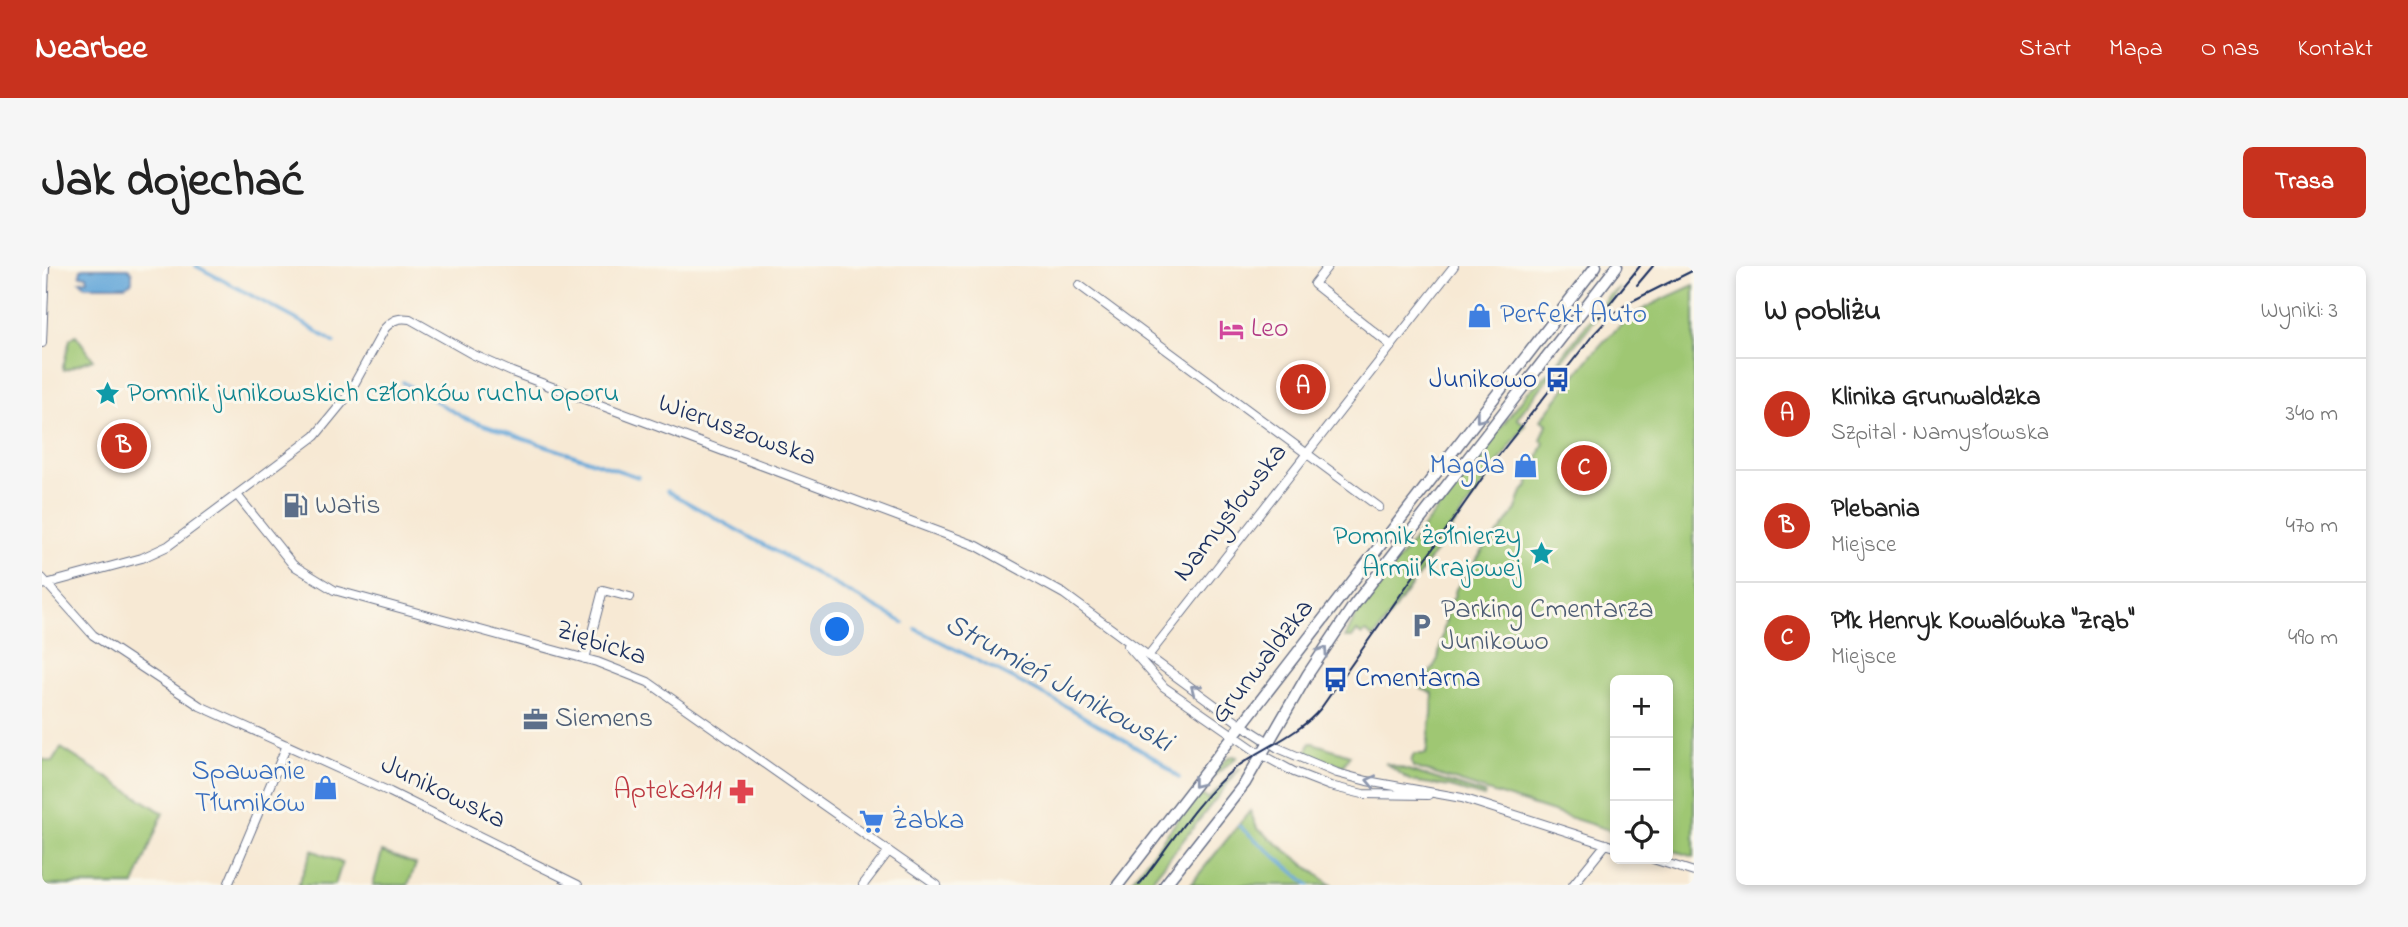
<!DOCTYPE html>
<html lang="pl">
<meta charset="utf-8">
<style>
:root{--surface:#fff;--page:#f6f6f6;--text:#222;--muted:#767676;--line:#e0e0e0;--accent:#c8321e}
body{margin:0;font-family:"Indie Flower",sans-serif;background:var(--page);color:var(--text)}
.controls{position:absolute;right:21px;bottom:21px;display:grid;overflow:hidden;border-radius:10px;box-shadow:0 4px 10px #0003}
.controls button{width:63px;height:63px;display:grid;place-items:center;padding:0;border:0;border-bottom:2px solid var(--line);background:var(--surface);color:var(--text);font:35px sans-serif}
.you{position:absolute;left:796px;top:364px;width:24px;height:24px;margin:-18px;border:5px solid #fff;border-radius:50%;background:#1a73e8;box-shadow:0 0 0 10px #1a73e833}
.badge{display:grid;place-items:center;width:46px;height:46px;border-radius:50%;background:var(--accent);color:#fff;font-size:23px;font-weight:700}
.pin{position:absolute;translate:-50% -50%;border:4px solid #fff;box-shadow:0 2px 7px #0006}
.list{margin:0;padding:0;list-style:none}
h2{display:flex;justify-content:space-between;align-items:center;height:91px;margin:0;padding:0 28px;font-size:30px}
h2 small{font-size:23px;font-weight:400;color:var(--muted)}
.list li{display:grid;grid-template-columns:46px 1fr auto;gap:21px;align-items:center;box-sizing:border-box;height:112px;padding:0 28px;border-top:2px solid var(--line)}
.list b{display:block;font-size:26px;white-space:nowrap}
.list p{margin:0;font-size:23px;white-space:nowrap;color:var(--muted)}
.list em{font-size:23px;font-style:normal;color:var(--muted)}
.icon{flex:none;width:38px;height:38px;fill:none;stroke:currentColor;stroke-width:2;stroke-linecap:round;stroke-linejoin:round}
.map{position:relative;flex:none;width:1652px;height:619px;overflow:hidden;border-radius:10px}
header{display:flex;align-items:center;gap:42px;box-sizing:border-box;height:98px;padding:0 35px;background:var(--accent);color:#fff}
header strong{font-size:33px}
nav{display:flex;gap:38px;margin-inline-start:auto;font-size:24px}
.intro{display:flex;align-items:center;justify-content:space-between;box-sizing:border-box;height:168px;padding:0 42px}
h1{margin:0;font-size:49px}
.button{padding:18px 32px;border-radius:10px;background:var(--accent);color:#fff;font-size:24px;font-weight:700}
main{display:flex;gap:42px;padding:0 42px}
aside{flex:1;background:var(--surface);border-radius:10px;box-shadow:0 4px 10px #0003}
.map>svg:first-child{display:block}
.green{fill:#9fc773;stroke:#5d7b68;stroke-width:2}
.water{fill:#65a7d9;stroke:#406b9c;stroke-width:2}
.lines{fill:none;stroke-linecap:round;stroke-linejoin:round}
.stream{stroke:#65a7d9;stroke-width:3.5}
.minor-casing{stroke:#687087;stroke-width:10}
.tertiary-casing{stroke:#687087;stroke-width:13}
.minor{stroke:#fff;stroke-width:8}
.tertiary{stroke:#fff;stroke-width:10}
.tram{stroke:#1b2f5e;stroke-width:2}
.oneway{stroke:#8d97ae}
.labels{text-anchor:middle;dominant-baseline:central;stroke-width:6;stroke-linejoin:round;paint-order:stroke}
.shop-label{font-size:28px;fill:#366cbe;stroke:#fbf7ec;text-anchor:start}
.hotel-label{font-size:28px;fill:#b23c85;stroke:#fbf7ec;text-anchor:start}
.transit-label{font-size:28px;fill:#164399;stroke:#fbf7ec;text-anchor:end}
.culture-label{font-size:28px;fill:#0d838f;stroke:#fbf7ec;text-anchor:start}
.street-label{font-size:28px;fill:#1b2f5e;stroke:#fbf7ec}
.service-label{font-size:28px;fill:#4e5e75;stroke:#fbf7ec;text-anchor:start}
.health-label{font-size:28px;fill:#be3a42;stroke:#fbf7ec;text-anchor:end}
.water-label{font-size:30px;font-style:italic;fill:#355989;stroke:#fbf7ec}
</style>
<header>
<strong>Nearbee</strong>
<nav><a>Start</a><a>Mapa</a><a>O nas</a><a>Kontakt</a></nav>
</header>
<div class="intro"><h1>Jak dojechać</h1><a class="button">Trasa</a></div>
<main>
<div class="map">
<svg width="1652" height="619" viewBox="0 0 1652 619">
<rect width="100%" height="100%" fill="#fbf7ec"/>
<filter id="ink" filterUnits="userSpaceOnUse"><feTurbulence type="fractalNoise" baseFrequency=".0143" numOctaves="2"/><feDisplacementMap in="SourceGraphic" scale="14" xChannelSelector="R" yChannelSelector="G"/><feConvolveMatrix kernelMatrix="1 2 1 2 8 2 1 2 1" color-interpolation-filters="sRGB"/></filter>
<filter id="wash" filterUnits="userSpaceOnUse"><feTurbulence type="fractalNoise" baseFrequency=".00686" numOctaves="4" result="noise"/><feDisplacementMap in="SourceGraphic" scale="28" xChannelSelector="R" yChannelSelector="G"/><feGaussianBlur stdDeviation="1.57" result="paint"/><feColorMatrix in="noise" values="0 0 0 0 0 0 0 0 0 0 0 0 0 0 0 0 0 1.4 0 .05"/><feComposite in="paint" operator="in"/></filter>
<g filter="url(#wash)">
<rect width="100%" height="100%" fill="#f7e9d4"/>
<!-- green -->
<path class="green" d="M1652,19v572l-26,-8v-169h-53v152l-202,-65 -2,-6 3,-7h12l6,-39 1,-22 -12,-4 -1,-2 5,-6 3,2 3,-5 -3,-2 10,-17 11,-55 5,-7 2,-8 35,-50 4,-1 21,-28 5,-16 6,-7 17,-45 -3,-2 6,-16 -6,-4c28,-35 54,-76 90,-103 19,-14 42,-22 63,-32z
M1578,22l-103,130 8,7 -151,213 -8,-6 -4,3 -5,-4 -5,7h-7l11,-23 171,-222 23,-21 59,-77z
M34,69l17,24 -29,11 -1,-3 7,-28z
M1268,477h3l37,12 -7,11 -37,-12z
M19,482l102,65 -29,72h-92v-126l10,3z
M1192,490l3,1 -26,21 -11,15 8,6 32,-31 -3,4 -89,113h-20l92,-120 9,-8z
M1343,497l100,31 -1,3 -34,-10 -39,-6z
M1208,545l7,17 74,57h-141z
M270,584l30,13 -7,22h-37z
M340,586l34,12 -8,21h-35z"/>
<!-- water -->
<path class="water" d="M43,2h43l4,4v10l-7,4h-40l-5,-5 8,-1 -1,-4 -7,-1 1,-6z"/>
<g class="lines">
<!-- stream -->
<path class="stream" d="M154,0l107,57 32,20
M361,116l63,37 172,58
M625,225l237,132
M874,363l148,76 94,55 21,18
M1197,560l70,59"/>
</g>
</g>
<g filter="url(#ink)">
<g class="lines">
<defs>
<path id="minor" d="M1286,0l-14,18 78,62
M1037,19l300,222
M0,77l3,-77
M195,229l56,70 41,25 263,72 51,20 289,203
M0,312l51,57 107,71 190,86 188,93
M0,319l100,-27 26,-12 147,-110 32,-39 38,-69c8,-8 13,-11 25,-9l62,35 40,18 465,174 87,48 178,131 36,23 59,25 30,8 95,17 153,49
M1086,380l36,41 95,66 35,19 36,14 33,8 65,1
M1106,390l306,-390
M543,393l18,-69 27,7
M1611,593l41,13
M186,619l59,-140
M821,619l25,-33
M1531,619l33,-41"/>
<path id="tertiary" d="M1076,619l478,-619
M1123,619l80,-102 63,-109 46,-69 263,-339"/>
</defs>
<!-- minor casing -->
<use href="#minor" class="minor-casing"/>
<!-- tertiary casing -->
<use href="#tertiary" class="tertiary-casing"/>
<!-- minor -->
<use href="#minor" class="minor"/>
<!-- tertiary -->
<use href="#tertiary" class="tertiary"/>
<!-- tram -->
<path class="tram" d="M1595,19l16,-19
M1557,51l41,-51
M1097,619c27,-35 61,-89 95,-116 29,-22 63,-32 87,-61l174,-248 98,-125 18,-19 17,-13 66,-33"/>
</g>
<!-- one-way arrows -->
<defs><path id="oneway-chevron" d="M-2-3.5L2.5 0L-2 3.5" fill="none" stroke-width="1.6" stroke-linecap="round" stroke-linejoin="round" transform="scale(1.75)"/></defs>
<g class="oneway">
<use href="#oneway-chevron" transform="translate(1438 152) rotate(128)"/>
<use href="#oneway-chevron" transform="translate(1281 385) rotate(-57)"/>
<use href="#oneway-chevron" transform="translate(1153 423) rotate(-143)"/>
<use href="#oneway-chevron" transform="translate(1329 515) rotate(-168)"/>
<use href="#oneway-chevron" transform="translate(1155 517) rotate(128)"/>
</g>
</g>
<!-- icons -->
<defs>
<symbol id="shop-bare" viewBox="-9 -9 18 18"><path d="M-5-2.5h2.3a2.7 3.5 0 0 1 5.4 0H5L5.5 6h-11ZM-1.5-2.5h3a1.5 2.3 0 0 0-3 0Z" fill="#3f7fe0" stroke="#fbf7ec" stroke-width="2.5" paint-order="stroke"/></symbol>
<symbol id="hotel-bare" viewBox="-9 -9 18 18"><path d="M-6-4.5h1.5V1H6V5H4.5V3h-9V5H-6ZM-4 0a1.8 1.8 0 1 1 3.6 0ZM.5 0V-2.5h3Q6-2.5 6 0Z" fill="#d1479c" stroke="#fbf7ec" stroke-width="2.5" paint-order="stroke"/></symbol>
<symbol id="bus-bare" viewBox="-9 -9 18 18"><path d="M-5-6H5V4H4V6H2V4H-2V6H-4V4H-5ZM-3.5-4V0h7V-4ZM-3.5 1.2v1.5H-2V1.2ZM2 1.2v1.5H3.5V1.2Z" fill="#1a4fb4" stroke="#fbf7ec" stroke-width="2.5" paint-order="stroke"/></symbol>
<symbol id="sight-bare" viewBox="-9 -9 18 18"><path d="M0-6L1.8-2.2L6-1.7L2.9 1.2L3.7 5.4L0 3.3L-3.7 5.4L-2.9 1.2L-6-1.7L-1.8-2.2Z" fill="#0f9aa8" stroke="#fbf7ec" stroke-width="2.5" paint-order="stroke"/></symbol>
<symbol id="fuel-bare" viewBox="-9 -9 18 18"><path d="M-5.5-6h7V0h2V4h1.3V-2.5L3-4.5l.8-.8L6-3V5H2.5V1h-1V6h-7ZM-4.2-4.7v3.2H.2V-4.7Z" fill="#5c6f8a" stroke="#fbf7ec" stroke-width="2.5" paint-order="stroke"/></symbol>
<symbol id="parking-bare" viewBox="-9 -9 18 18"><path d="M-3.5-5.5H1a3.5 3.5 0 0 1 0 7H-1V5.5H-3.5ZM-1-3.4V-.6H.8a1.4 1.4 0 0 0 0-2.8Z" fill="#5c6f8a" stroke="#fbf7ec" stroke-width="2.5" paint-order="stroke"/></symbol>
<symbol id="office-bare" viewBox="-9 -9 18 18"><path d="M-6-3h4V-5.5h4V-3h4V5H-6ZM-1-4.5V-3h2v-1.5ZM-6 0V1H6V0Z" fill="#5c6f8a" stroke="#fbf7ec" stroke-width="2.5" paint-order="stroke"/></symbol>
<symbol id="pharmacy-bare" viewBox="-9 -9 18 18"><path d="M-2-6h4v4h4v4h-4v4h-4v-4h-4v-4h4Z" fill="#e0444e" stroke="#fbf7ec" stroke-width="2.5" paint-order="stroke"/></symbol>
<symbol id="supermarket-bare" viewBox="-9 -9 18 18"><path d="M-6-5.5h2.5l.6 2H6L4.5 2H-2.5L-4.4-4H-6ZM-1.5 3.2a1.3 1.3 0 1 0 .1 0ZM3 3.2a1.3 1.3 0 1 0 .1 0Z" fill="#3f7fe0" stroke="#fbf7ec" stroke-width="2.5" paint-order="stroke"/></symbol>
</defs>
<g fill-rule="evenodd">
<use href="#shop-bare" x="1420" y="32" width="35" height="35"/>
<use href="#hotel-bare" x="1172" y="46" width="35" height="35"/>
<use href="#bus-bare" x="1498" y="96" width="35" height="35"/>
<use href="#sight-bare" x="48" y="110" width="35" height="35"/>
<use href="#shop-bare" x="1466" y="182" width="35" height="35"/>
<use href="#fuel-bare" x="236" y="222" width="35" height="35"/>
<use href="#sight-bare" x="1482" y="270" width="35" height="35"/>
<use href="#parking-bare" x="1362" y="342" width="35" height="35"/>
<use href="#bus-bare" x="1276" y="396" width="35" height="35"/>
<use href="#office-bare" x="476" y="436" width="35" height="35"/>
<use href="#shop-bare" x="266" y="504" width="35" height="35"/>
<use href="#pharmacy-bare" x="682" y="508" width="35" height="35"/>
<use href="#supermarket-bare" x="812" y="538" width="35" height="35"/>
</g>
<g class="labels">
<!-- shop labels -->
<g class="shop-label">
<text x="1458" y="49">Perfekt Auto</text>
<text x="1463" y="200" text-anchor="end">Magda</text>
<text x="263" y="506" text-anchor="end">Spawanie<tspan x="263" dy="32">Tłumików</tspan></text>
<text x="850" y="555">Żabka</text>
</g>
<!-- hotel labels -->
<g class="hotel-label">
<text x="1209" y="63">Leo</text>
</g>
<!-- transit labels -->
<g class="transit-label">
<text x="1495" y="114">Junikowo</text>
<text x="1313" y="413" text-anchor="start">Cmentarna</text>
</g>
<!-- culture labels -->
<g class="culture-label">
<text x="85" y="128">Pomnik junikowskich członków ruchu oporu</text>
<text x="1479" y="271" text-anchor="end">Pomnik żołnierzy<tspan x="1479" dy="32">Armii Krajowej</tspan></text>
</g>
<!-- street labels -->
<g class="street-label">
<text transform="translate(695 165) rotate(20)">Wieruszowska</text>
<text transform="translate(1189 247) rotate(-52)">Namysłowska</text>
<text transform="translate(559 378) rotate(18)">Ziębicka</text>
<text transform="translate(1221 396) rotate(-52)">Grunwaldzka</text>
<text transform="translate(401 527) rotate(26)">Junikowska</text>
</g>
<!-- service labels -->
<g class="service-label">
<text x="273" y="240">Watis</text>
<text x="1399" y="344">Parking Cmentarza<tspan x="1399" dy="32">Junikowo</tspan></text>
<text x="513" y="453">Siemens</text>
</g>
<!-- health labels -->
<g class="health-label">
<text x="680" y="525">Apteka111</text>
</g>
<!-- water labels -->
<g class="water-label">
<text transform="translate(1016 418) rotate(29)">Strumień Junikowski</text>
</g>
</g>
</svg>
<div class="controls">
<button>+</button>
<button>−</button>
<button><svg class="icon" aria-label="locate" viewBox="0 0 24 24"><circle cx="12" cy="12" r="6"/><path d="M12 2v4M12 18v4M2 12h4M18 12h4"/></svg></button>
</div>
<div class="you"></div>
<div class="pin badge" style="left:1261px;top:121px">A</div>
<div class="pin badge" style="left:82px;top:180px">B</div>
<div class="pin badge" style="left:1542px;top:202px">C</div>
</div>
<aside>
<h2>W pobliżu<small>Wyniki: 3</small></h2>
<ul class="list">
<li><span class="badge">A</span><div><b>Klinika Grunwaldzka</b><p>Szpital · Namysłowska</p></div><em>340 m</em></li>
<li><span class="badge">B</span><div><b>Plebania</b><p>Miejsce</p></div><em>470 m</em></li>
<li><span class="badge">C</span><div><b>Płk Henryk Kowalówka &quot;Zrąb&quot;</b><p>Miejsce</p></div><em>490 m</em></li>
</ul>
</aside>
</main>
